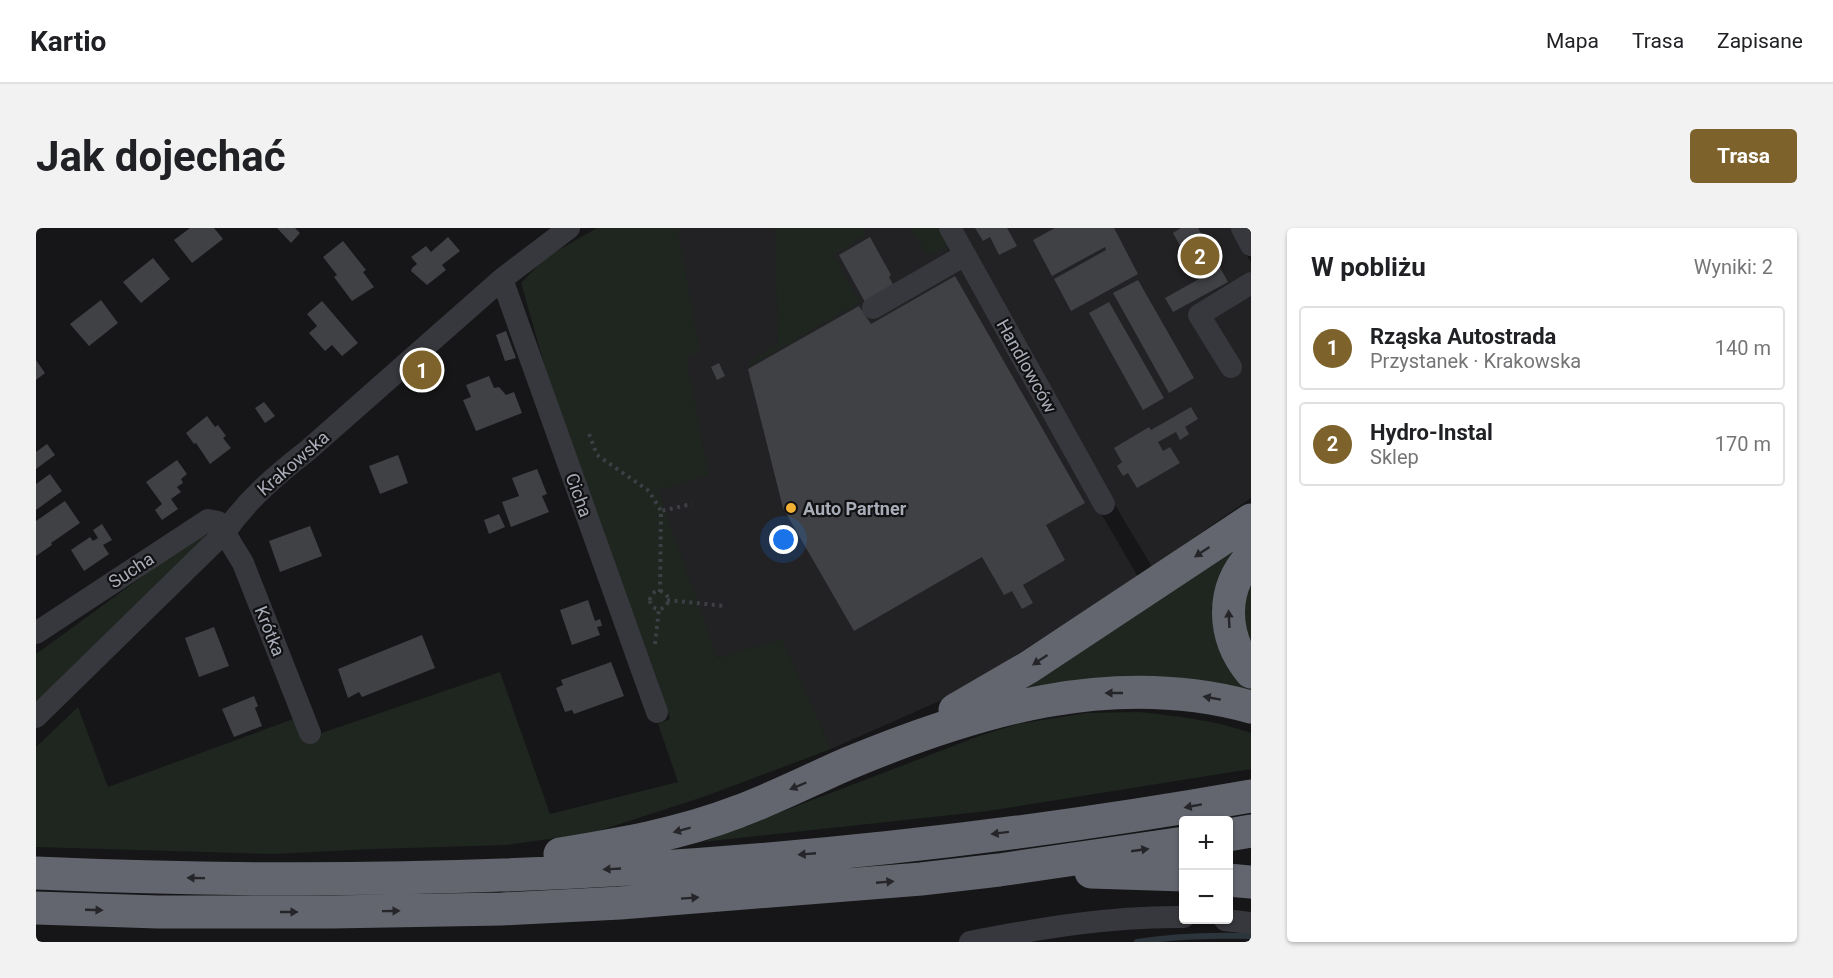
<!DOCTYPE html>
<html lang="pl">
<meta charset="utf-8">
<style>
:root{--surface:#fff;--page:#f2f2f2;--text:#202124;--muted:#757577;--line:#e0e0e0;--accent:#7e622b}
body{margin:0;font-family:Roboto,sans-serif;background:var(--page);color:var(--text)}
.controls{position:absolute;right:18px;bottom:18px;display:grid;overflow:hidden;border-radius:6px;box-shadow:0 2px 4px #0004}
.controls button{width:54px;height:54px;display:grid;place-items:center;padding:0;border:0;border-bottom:2px solid var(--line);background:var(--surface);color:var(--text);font:30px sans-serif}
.you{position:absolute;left:748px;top:312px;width:21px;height:21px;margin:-15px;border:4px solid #fff;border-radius:50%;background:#1a73e8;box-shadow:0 0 0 9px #1a73e833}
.badge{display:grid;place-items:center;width:39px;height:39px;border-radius:50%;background:var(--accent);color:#fff;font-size:20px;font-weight:700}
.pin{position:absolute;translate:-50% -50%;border:3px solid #fff;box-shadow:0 2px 6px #0006}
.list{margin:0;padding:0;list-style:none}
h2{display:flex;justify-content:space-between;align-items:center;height:78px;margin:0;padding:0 24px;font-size:26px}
h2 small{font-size:20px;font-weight:400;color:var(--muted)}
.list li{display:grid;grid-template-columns:39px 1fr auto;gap:18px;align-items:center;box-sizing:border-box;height:84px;margin:0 12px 12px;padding:0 12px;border:2px solid var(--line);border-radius:6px}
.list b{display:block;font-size:22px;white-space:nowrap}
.list p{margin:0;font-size:20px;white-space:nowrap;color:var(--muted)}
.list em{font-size:20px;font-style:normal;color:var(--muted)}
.map{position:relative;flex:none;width:1215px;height:714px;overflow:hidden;border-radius:6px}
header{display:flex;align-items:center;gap:36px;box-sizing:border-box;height:84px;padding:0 30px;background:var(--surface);border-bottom:2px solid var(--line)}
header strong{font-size:28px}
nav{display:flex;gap:33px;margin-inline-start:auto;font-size:21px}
.intro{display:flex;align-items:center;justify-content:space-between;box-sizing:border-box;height:144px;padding:0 36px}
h1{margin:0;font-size:42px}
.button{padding:15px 27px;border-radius:6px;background:var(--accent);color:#fff;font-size:21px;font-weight:700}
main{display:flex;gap:36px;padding:0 36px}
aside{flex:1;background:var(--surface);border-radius:6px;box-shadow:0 2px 4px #0004}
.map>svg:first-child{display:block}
.built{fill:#222225}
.green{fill:#1e261f}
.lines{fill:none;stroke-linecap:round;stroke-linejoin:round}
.stream{stroke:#2c353c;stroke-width:6}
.building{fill:#404145}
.path{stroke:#3d3f44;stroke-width:4;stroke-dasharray:3 4.5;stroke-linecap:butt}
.minor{stroke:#37383d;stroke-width:22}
.highway{stroke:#63666e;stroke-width:33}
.oneway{fill:#26262a}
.poi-dot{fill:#f2b134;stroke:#111113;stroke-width:2}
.labels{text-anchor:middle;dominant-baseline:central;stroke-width:4.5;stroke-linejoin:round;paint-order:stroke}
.street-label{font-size:18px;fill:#a8adb8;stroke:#111113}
.poi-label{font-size:18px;font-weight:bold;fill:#a8adb8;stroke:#111113;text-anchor:start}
</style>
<header>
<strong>Kartio</strong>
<nav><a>Mapa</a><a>Trasa</a><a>Zapisane</a></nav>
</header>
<div class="intro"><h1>Jak dojechać</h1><a class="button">Trasa</a></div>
<main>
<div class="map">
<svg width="1215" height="714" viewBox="0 0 1215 714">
<rect width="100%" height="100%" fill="#161618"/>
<!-- built -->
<path class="built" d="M643,0h257l202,349 -122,78 -54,36 -131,58 -49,-109 -65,18 -163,-259z
M926,0h270l19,35v235l-99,69 -34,-57z"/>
<!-- green -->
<path class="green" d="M561,0h82l-1,4 22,120 -14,5 23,118 -51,15 59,168 65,-19 49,110 -128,48 -111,36 -85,12 -133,4 -102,5 -236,-7v-100l42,-40 30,80 188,-69 8,21 196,-67 50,142 128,-32 -20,-58 12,-5 -13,-40 -103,-280 -33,-116 25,-26z
M739,0h87l4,7 -33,20 27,47 -111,64v-4l29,-18z
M875,0h31l10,26 -5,-8 -19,10z
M173,300l-6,11 -167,167v-52z
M1215,304v8l-18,16 -15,21 -4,24 37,86v8l-254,4z
M1215,345v80l-11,-27z
M1103,484c38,4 75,8 112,21v36l-263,42 -285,31 279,-107 36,-11 68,-11z"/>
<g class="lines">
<!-- stream -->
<path class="stream" d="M1101,714c38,-6 73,-7 111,-6"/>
</g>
<!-- building -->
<path class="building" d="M154,0h24l9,11 -31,24 -18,-23z
M241,0h18l5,5 -9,10z
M939,0h32l10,18 -18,9 -9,-18 -7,4z
M1019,0h59l24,46 -67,37 -17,-32 52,-29 -1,-3 -53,29 -19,-36z
M1145,0h17l30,54 -55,30 -8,-14 34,-19 -26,-46z
M412,9l12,14 -18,14 4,5 -19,15 -16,-14 1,-3 5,-4 -6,-7 15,-11 5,6z
M834,9l21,38 -2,2 6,11 -29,16 -27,-49z
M307,13l23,29 -3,2 11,15 -22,14 -18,-24 3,-2 -14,-18z
M117,30l17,21 -29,24 -18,-21z
M919,48l130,227 -39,22 19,35 -42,25 10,18 -11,6 -10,-18 -8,4 -22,-38 -128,74 -71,-123 -35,-139 111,-63 12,18z
M1102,52l56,98 -25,15 -56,-100z
M65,72l17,23 -29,23 -19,-22z
M286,73l36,42 -16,13 -10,-11 -7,6 -16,-18 8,-7 -10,-12z
M1073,74l55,96 -21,12 -54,-97z
M470,103l10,27 -11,3 -9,-26z
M0,132l9,13 -9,7z
M683,135l6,13 -8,4 -6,-13z
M453,148l5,12 5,-1 7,8 8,-3 8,21 -46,18 -13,-31 8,-3 -5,-12z
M228,174l11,14 -10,7 -10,-15z
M1155,179l7,12 -13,8 4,7 -9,6 -4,-8 -18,10 5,9 7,-4 10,16 -43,25 -9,-15 -5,3 -6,-10 5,-4 -8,-14 35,-21 2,3z
M171,188l8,11 3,-2 8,11 -3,2 8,10 -21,16 -14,-21 -2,1 -8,-11z
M11,216l8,11 -19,14v-17z
M362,227l10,28 -28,11 -11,-28z
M141,232l10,14 -6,5 2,4 -6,4 4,5 -10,7 7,10 -16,11 -7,-10 7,-6 -16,-22z
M501,241l10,25 -5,2 7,16 -38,15 -9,-25 17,-6 -7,-18z
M14,246l12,17 -26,19v-26z
M29,273l15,22 -29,20 1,2 -16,11v-35z
M463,286l6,13 -16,7 -5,-14z
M66,296l10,16 -9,5 6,9 -25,17 -13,-21 19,-13 3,4 5,-3 -5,-8z
M274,298l12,30 -42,16 -11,-31z
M552,372l7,21 5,-2 2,7 -5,1 3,8 -28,10 -12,-35z
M178,399l15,39 -30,11 -14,-39z
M386,407l13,33 -73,29 -3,-5 -11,6 -10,-29z
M575,434l13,34 -50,18 -2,-4 -7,2 -9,-24 7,-3 -2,-5z
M218,468l4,10 -3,2 7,18 -28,11 -12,-28z"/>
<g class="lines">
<!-- path -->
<path class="path" d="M553,206l8,21 52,36 12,20
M614 372a9 9 0 1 1 18 0a9 9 0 1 1-18 0Z
M624,364l1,-81 31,-7
M631,372l58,6
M619,416l4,-35"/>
<!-- minor -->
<path class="minor" d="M914,0l154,276
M1206,0l9,17
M466,51l155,433
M837,80l92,-53
M1195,139l-32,-52 52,-32
M0,405l172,-113 10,2 25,41 67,170
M0,489l189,-185c22,-32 51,-57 82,-81l195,-172 67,-51
M1189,692l26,3
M934,714c71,-14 142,-26 214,-25"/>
<!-- highway -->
<path class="highway" d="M1215,328c-31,34 -29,81 0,116
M919,482l74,-43 222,-147
M1192,607l23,-4
M524,626c60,-10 120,-20 177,-42 38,-14 75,-33 112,-49 128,-53 264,-94 402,-56
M1055,644l93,3
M0,645c406,18 815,-6 1215,-77
M1192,652l23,2
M0,680l122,4h174l170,-3 118,-6 301,-24 78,-9 185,-27"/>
</g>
<!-- one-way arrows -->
<defs><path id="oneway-solid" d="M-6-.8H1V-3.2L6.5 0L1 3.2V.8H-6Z" transform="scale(1.5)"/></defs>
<g class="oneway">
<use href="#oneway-solid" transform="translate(1166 324) rotate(146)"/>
<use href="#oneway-solid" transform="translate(1193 391) rotate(-93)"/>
<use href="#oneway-solid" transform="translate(1004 432) rotate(146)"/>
<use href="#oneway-solid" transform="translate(1078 465) rotate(180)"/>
<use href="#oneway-solid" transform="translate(1176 470) rotate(-170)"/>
<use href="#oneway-solid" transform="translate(762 558) rotate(157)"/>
<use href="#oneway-solid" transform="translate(1157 578) rotate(170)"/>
<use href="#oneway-solid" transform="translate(646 602) rotate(165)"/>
<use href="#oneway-solid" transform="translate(964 605) rotate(173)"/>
<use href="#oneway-solid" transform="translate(1104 622) rotate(-8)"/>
<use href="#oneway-solid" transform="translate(771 626) rotate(175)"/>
<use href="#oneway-solid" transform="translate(576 641) rotate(177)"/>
<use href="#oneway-solid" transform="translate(160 650) rotate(-179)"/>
<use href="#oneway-solid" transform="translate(849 654) rotate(-5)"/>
<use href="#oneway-solid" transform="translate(654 670) rotate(-4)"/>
<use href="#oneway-solid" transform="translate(58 682) rotate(2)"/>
<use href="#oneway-solid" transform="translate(355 683) rotate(-1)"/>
<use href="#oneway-solid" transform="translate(253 684)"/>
</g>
<!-- markers -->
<circle class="poi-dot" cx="755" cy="280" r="6"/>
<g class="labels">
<!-- street labels -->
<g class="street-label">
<text transform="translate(991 138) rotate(61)">Handlowców</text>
<text transform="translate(257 235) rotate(-41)">Krakowska</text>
<text transform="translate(543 267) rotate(70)">Cicha</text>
<text transform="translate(95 342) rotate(-33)">Sucha</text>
<text transform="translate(234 403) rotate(68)">Krótka</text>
</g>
<!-- poi labels -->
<g class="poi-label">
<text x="767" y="280">Auto Partner</text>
</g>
</g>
</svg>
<div class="controls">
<button>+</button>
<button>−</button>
</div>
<div class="you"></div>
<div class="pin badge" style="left:386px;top:142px">1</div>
<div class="pin badge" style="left:1164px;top:28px">2</div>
</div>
<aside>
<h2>W pobliżu<small>Wyniki: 2</small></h2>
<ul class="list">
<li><span class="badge">1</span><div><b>Rząska Autostrada</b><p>Przystanek · Krakowska</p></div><em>140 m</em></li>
<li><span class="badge">2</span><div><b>Hydro-Instal</b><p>Sklep</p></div><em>170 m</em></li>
</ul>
</aside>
</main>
